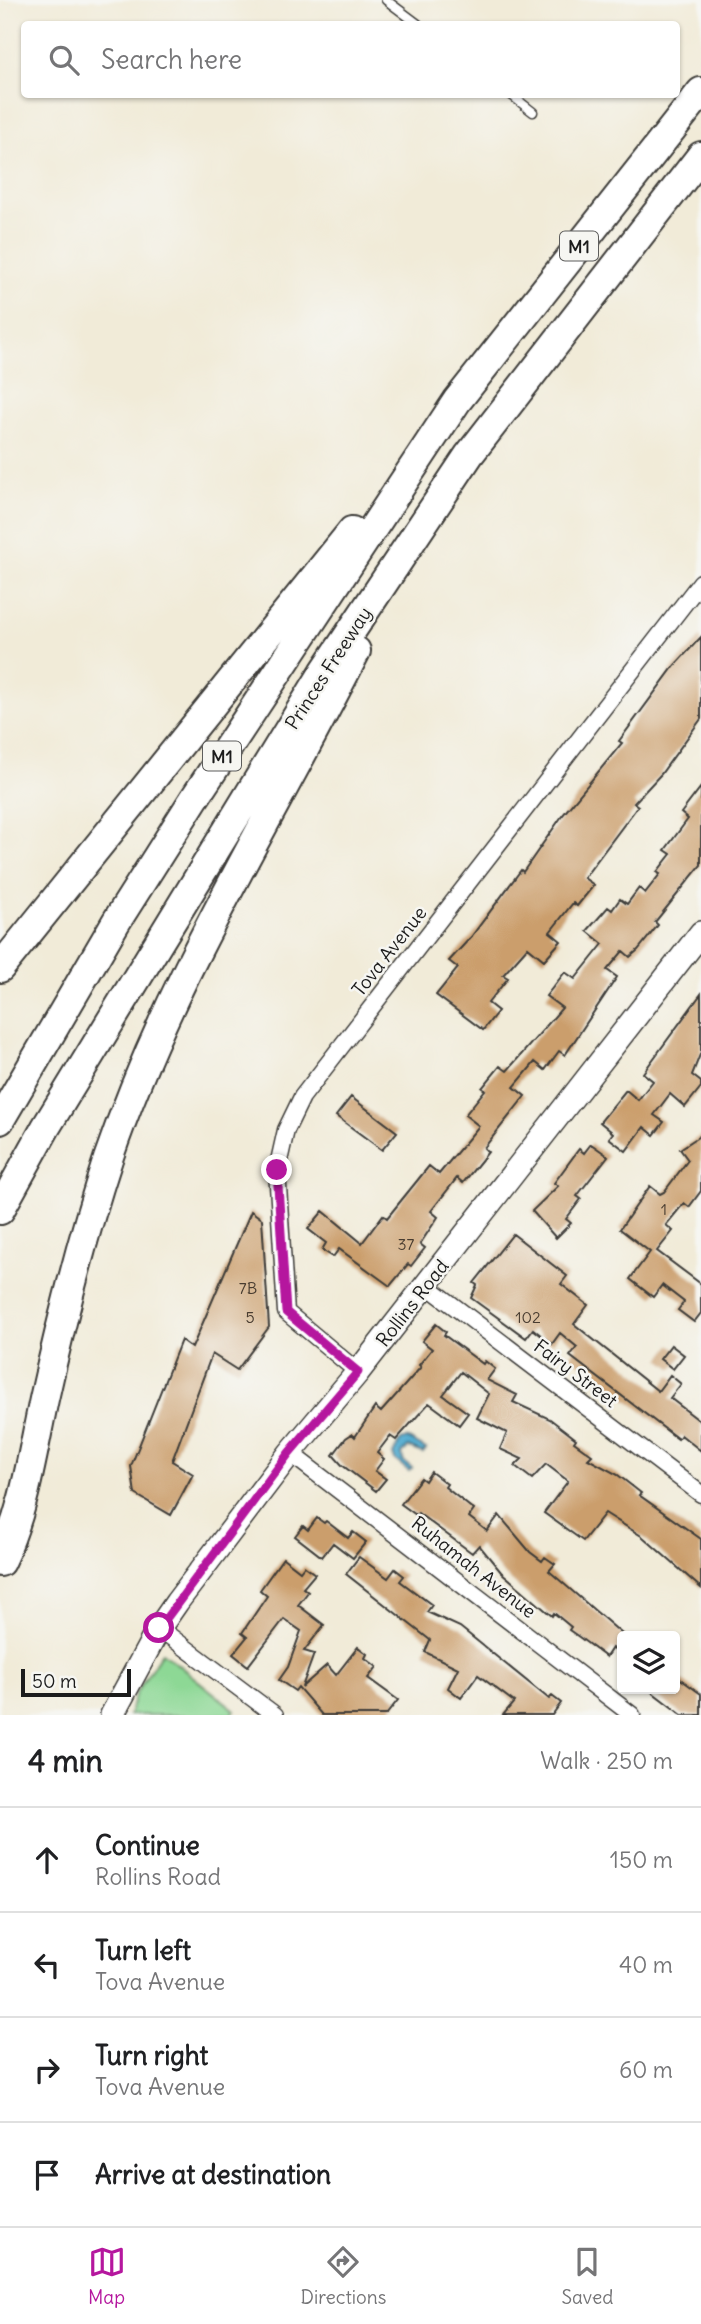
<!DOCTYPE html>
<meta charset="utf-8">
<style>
:root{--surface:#fff;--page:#f2f2f2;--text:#202124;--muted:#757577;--line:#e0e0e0;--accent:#b5179e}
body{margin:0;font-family:Delius,sans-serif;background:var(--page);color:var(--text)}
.controls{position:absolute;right:21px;bottom:21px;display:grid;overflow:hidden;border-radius:7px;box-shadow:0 2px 5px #0004}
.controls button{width:63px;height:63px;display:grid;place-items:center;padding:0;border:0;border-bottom:2px solid var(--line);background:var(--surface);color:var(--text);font:35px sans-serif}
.scale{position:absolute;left:21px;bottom:18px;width:110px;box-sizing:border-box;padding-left:7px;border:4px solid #1c1c1c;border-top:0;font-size:19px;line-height:24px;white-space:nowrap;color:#1c1c1c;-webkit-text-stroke:5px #f6f6f2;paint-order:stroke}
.stop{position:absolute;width:21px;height:21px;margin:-16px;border:5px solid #b5179e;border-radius:50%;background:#fff}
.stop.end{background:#b5179e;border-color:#fff;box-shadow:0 2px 7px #0008}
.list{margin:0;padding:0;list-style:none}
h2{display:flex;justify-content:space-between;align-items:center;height:91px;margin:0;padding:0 28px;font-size:30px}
h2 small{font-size:23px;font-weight:400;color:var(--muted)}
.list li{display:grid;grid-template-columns:46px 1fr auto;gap:21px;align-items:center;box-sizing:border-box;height:105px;padding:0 28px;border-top:2px solid var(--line)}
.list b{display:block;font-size:26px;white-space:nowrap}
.list p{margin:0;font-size:23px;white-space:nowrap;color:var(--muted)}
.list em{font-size:23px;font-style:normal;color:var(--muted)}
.icon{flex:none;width:38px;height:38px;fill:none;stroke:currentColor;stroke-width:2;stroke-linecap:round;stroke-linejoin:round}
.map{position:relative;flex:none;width:701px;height:1715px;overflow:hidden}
.search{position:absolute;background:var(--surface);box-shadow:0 2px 5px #0004;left:21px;right:21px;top:21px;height:77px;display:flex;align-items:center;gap:18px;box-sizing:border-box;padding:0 24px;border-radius:7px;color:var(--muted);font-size:26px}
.sheet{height:511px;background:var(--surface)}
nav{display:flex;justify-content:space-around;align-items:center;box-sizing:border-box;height:98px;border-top:2px solid var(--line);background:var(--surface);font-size:19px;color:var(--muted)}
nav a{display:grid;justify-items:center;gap:4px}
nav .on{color:var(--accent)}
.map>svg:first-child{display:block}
.green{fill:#8dd895;stroke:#547a58;stroke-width:2}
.water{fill:#53acd0;stroke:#386476;stroke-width:2}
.building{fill:#cb9e6c}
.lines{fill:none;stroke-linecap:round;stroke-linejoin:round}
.lane-casing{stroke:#3c3b38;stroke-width:11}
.street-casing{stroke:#3c3b38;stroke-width:19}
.secondary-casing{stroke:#3c3b38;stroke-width:26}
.highway-casing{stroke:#3c3b38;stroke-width:32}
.lane{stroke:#fff;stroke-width:8}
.street{stroke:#fff;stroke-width:16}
.secondary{stroke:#fff;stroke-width:23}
.highway{stroke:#fff;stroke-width:28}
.route{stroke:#b5179e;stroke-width:9}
.labels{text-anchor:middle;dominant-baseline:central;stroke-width:5;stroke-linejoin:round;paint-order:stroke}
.number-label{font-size:16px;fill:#483c30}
.shield{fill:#f6f6f2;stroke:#5d5d5c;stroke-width:2}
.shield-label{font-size:18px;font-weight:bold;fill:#1c1c1c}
.street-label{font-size:19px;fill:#1c1c1c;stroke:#f6f6f2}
</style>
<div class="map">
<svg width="701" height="1715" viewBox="0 0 701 1715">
<rect width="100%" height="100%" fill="#f6f6f2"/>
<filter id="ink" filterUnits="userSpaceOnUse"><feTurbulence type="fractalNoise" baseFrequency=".0143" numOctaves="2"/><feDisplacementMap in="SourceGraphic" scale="14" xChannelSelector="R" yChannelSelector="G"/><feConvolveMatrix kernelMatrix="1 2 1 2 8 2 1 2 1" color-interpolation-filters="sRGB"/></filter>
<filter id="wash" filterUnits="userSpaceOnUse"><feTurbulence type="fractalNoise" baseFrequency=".00686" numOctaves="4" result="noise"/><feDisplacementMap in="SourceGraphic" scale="28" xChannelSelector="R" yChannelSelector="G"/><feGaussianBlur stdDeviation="1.57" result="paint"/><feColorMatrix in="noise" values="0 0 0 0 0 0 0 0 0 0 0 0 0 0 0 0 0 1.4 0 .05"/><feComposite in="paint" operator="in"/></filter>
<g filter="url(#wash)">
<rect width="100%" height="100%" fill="#f1ebd8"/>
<!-- green -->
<path class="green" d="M162,1652l73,58 -4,5h-102l7,-22z"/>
<!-- water -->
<path class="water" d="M407,1438l19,11 -3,4 -15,-6 -6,7 1,7 9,7 -3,3 -14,-11 -2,-6 8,-14z"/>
<g id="blocks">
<!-- building -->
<path class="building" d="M701,637v82l-40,55 -27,29 4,3 -54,72 10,7 -17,21 -4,-3 -23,29 11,9 -17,19 -16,-13 -25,28 5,3 -20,25 10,8 -15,19 -47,-35 22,-27 -9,-7 22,-24 50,-67 2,2 39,-56 60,-73 -3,-2 56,-76z
M701,787v78l-46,57 3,3 -20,25 -8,7 -7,-6 -16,19 10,7 -52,78 -6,-4 -14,19 -10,-8 -21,25 11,9 -41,52 4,4 -25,31 -6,-5 -26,33 7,6 -18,27 5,4 -14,18 -3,-2 -18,22 -51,-37 -6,8 -11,-7 4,-7 -18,-14 15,-18 39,32 21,-28 4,3 42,-52 10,8 40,-48 -14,-11 20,-25 -3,-2 18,-22 7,5 55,-63 -16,-12 19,-24 10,7 28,-35 -16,-13 21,-24 4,3 8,-11 7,5 12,-16 6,5 15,-19 -3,-2 14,-18 -6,-4 23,-31 -7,-6z
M701,994v58l-9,23 9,7v5l-16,20 -15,-13 -16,21 10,7 -10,13 -10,-8 -18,24 -17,-13 4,-5 -13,-11 26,-32 12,10 15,-19 -10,-8z
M351,1097l46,35 -15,18 -46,-34z
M701,1135v56l-12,16 -5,-4 -18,22 7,6 -16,20 44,33v29l-7,9 -16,-12 6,-8 -22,-17 -9,12 -23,-18 20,-27 -30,-23 30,-43 10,8 4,-2 24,-32 -8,-11z
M591,1144l17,12 -31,40 4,3 -15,20 5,4 -15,15 -24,-27 26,-25 -4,-3 25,-34 5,4z
M251,1211l11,8 7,108 -32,43 -25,-16 -40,107 21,13 -22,41 -36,-21 -4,-28 50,-126 11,8z
M513,1234l54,42 -6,8 27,21 -14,19 84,67 12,-16 11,9 -11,14 31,24v29l-20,-16 -3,4 -108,-83 7,-9 -17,-14 -8,11 -19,-15 -7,9 -55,-40 6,-13 -3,-2z
M436,1324l10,8 -2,3 39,29 2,-3 10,8 -8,11 30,15 -4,7 37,17 26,20 -2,3 18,13 -4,4 30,16 23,18 -2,2 62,44v49l-58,-51 -38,-24 -22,28 -39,-28 24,-32 -22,-17 -14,15 -17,-13 7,-7 -22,-10 7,-16 -30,-15 12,-24 -28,-22 -18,23 25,18 -9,12 -30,-22 -33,37 -6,-4 -13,17 7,6 -9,12 11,8 -10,12 -34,-26 -9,-10 13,-17 6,-4 3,3 20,-30 6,5 40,-45 -2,-2 13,-16 -10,-8z
M671,1345l13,10 -11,14 -13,-10z
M431,1472l16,12 -2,3 29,23 -5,7 18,14 12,-16 31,37 12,9 3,-4 10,7 -6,7 73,63v9l-6,8 -4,-3 -6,9 -27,-20 -10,-7 2,-3 -17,-14 -2,3 -51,-44 -22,-27 -7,8 -54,-40 -2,2 -15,-11 20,-26 4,3z
M317,1518l7,5 2,-2 22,17 5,-6 13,10 -13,16 -20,-15 -11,14 -27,-21 8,-10 5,4z
M359,1557l29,21 7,-9 9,7 -4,5 32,24 -5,7 33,15 89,72 3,-3 9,7 -9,12h-49l11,-13 -36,-27 -17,23 -13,-10 10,-20 -33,-16 5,-12 -84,-66z
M283,1558l17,13 4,-5 11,8 -12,14 5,4 -10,13 26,20 -20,26 10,3 -12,33 25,-22 9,10 22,-28 9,7 -2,4 12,9 -9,11 30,22 -12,15h-64l-24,-28 -3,4 -16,-11 9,-13 13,-36 -17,-12 -36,47 -15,-12 14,-17 -5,-4 25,-37 -7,-6z
M675,1675l26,19v21h-19l-34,-26h27z"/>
</g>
</g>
<g filter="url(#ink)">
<use href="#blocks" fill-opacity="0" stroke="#3c3b38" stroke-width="2"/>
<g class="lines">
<defs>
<path id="lane" d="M386,0l32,24
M510,94l23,18"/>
<path id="street" d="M426,1285l275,209
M358,1372l-72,-60 -9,-142 9,-40 16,-33 399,-515
M290,1453l342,262
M159,1628l116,87"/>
<path id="secondary" d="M112,1715l47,-87 18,-26 113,-149 68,-81 343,-439"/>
<path id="highway" d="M0,968l352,-437
M0,1120l116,-198 78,-123 263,-398 244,-309
M0,1210l46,-83 278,-455 145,-217 232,-299
M0,1562c25,-52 32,-107 44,-163 18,-81 38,-161 64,-240 63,-184 161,-336 248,-508"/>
</defs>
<!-- lane casing -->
<use href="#lane" class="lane-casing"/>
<!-- street casing -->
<use href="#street" class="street-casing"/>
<!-- secondary casing -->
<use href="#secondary" class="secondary-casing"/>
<!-- highway casing -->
<use href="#highway" class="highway-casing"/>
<!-- lane -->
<use href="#lane" class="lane"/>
<!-- street -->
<use href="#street" class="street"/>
<!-- secondary -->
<use href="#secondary" class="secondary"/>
<!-- highway -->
<use href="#highway" class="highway"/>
</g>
</g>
<g class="lines" filter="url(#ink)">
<!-- route -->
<path class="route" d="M159,1628l130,-175 69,-81 -72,-60 -9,-142"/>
</g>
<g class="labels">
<!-- number labels -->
<g class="number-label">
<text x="664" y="1209">1</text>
<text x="406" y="1244">37</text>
<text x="248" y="1288">7B</text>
<text x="250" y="1317">5</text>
<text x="528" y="1317">102</text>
</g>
<!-- shield labels -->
<g class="shield">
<rect x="560" y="231.5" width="38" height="29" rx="5"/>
<rect x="203" y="741.5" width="38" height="29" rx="5"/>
</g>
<g class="shield-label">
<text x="579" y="246">M1</text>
<text x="222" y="756">M1</text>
</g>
<!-- street labels -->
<g class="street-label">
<text transform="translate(328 668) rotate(-57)">Princes Freeway</text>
<text transform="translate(389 951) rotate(-52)">Tova Avenue</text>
<text transform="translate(412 1303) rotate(-52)">Rollins Road</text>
<text transform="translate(576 1373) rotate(37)">Fairy Street</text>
<text transform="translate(474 1567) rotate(38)">Ruhamah Avenue</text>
</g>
</g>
</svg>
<div class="controls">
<button><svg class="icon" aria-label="layers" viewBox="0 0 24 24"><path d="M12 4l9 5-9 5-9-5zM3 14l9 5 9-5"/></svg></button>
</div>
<div class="scale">50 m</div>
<div class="stop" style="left:159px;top:1628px"></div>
<div class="stop end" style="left:277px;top:1170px"></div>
<div class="search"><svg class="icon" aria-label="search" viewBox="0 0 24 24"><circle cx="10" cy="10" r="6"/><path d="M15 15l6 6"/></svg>Search here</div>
</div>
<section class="sheet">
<h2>4 min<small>Walk · 250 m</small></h2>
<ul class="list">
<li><svg class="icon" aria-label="ahead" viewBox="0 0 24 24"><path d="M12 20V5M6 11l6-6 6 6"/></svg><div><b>Continue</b><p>Rollins Road</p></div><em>150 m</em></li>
<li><svg class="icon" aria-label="left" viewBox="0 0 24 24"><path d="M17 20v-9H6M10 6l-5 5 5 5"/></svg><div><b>Turn left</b><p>Tova Avenue</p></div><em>40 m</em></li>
<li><svg class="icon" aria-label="right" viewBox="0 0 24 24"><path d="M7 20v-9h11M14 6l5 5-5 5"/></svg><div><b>Turn right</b><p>Tova Avenue</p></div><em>60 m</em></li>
<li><svg class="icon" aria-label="arrive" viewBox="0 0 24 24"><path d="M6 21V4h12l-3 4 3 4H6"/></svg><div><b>Arrive at destination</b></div></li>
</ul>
</section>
<nav>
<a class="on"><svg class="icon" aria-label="map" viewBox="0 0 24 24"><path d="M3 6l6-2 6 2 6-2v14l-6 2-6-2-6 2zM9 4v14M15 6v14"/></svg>Map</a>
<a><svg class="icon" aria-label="directions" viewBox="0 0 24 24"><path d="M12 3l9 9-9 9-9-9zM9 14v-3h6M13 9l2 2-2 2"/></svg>Directions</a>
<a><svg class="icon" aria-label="saved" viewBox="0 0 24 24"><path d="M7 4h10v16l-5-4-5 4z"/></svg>Saved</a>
</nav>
